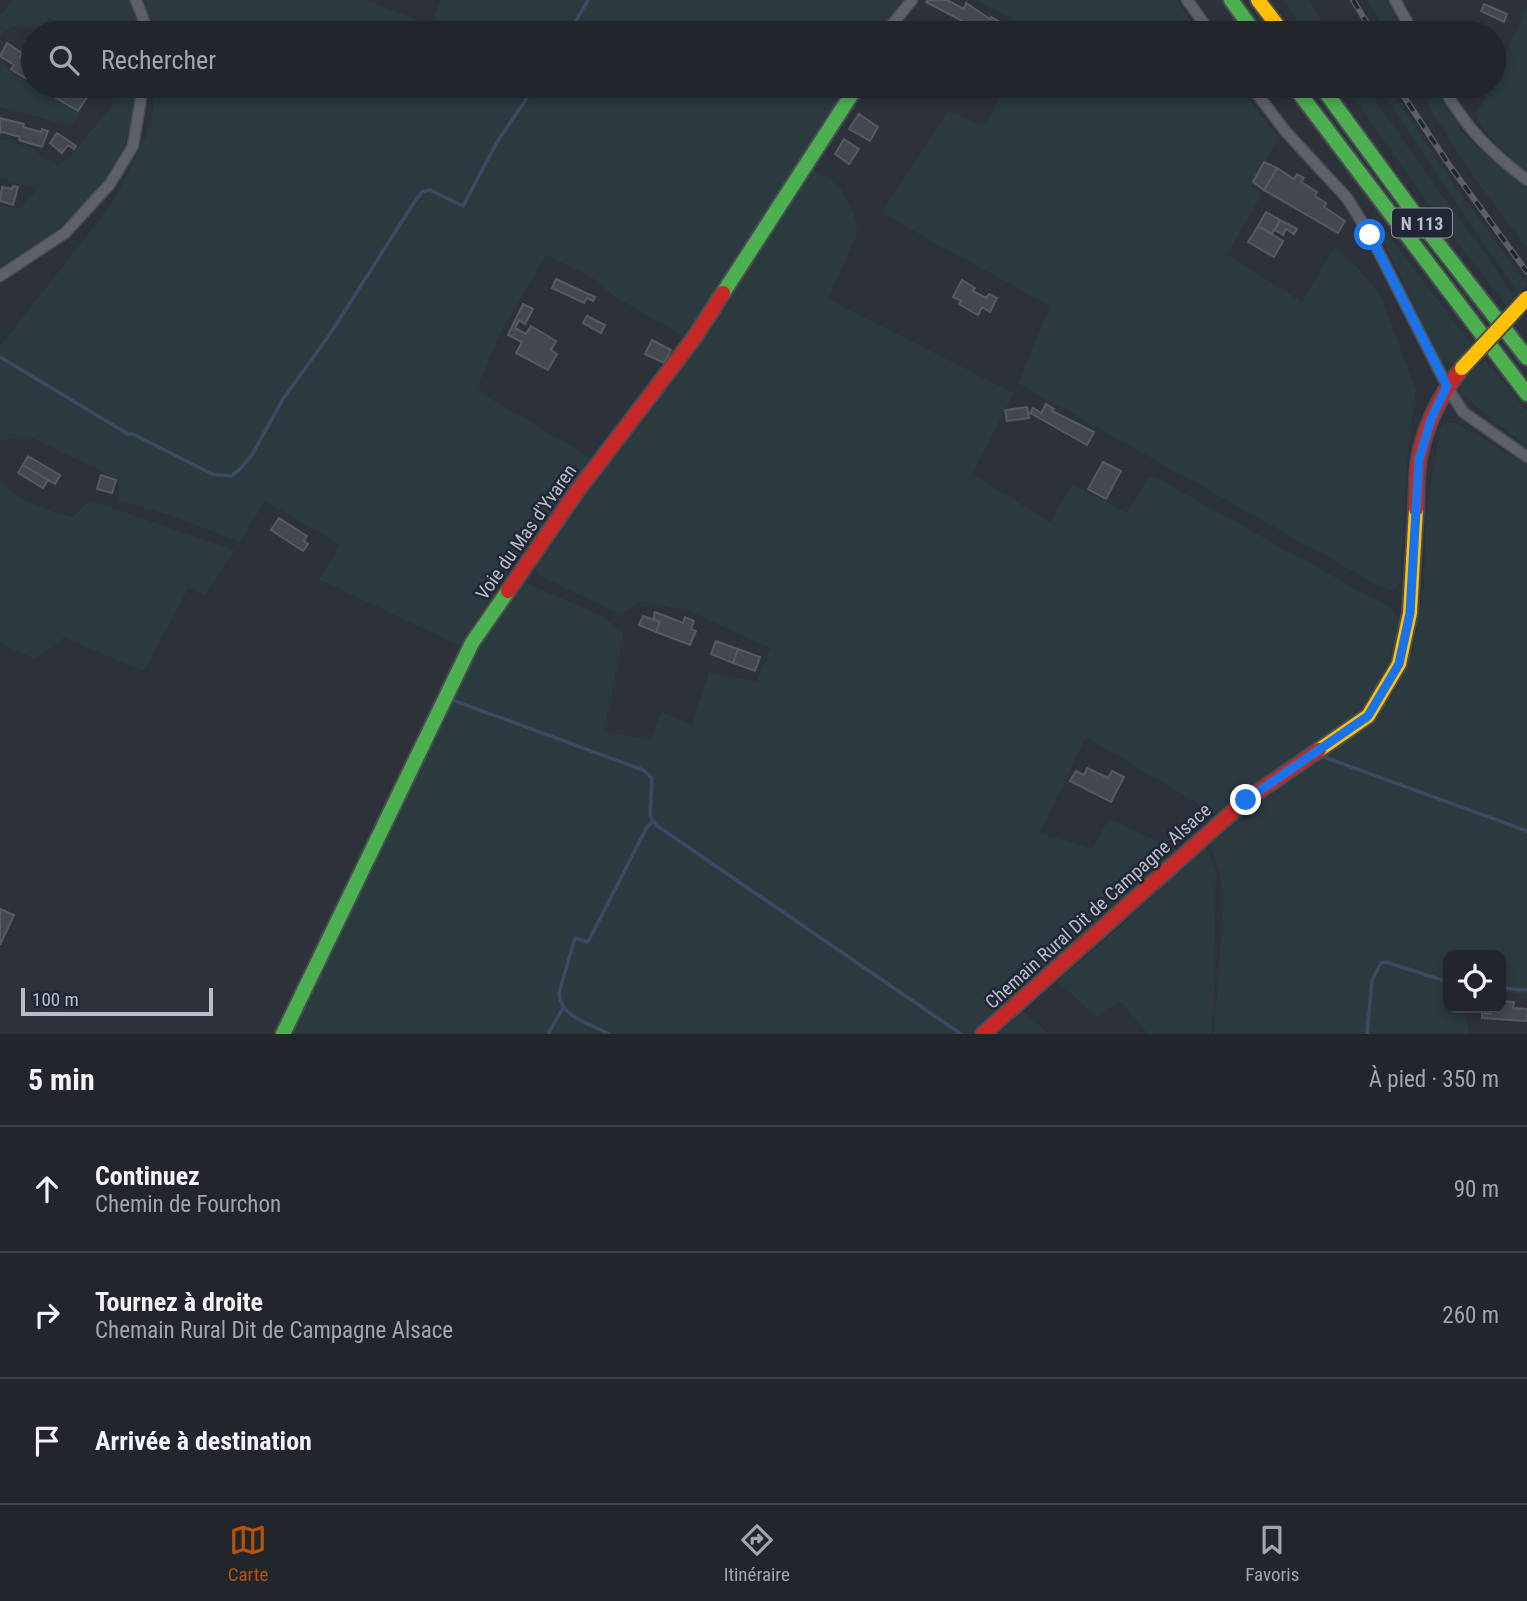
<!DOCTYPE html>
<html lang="fr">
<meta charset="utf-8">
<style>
:root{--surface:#22252b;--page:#2a2d33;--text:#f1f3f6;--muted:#a2a5a9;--line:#3f4247;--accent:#b45309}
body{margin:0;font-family:"Roboto Condensed",sans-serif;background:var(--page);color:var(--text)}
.controls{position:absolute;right:21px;bottom:21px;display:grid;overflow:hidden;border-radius:14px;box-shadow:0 4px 10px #0003}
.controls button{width:63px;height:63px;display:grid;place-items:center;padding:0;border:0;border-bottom:2px solid var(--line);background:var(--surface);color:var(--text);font:35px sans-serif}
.scale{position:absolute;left:21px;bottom:18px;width:192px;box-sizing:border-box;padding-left:7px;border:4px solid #b8bdc9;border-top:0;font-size:19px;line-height:24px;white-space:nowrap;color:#b8bdc9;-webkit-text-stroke:5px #202634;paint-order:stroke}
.stop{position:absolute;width:21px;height:21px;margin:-16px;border:5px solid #1a73e8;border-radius:50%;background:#fff}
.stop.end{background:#1a73e8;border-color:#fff;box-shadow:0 2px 7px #0008}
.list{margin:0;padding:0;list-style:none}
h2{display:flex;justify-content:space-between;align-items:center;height:91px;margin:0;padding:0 28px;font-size:30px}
h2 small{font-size:23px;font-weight:400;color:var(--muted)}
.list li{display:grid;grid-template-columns:46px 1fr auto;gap:21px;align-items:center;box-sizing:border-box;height:126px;padding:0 28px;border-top:2px solid var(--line)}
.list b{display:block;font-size:26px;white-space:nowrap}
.list p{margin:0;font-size:23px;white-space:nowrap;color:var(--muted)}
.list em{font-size:23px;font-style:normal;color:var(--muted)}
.icon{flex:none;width:38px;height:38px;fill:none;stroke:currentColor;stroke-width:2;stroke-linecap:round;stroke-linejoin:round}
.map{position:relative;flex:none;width:1527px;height:1034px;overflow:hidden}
.search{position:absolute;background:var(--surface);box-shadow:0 4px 10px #0003;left:21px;right:21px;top:21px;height:77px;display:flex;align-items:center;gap:18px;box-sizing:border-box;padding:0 24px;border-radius:38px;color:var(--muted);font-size:26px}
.sheet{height:469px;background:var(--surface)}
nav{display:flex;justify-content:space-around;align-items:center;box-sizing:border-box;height:98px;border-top:2px solid var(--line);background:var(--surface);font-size:19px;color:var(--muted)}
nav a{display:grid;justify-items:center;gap:4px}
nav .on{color:var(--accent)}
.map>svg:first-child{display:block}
.green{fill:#2a3a3f}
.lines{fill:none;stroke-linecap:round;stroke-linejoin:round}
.stream{stroke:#3d4962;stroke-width:3.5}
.building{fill:#44474e;stroke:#555961;stroke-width:2}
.street-casing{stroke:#494c52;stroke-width:13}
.fast-casing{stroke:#494c52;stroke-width:18}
.slow-casing{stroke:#494c52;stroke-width:18}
.jam-casing{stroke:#494c52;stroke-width:18}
.street{stroke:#5d6068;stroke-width:10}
.fast{stroke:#4caf50;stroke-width:14}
.slow{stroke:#ffc107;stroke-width:14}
.jam{stroke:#c62828;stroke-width:14}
.rail-casing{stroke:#5b5e64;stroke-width:6}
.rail{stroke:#202634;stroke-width:3.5;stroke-dasharray:10;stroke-linecap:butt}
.slow-bridge-casing{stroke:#494c52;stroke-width:18;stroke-linecap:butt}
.slow-bridge{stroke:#ffc107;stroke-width:14}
.route{stroke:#1a73e8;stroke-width:9}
.labels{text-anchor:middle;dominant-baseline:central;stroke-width:5;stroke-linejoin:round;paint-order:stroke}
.shield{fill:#202634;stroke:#8a909c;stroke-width:2}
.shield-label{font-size:18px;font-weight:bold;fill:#b8bdc9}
.street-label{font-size:19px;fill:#b8bdc9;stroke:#202634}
</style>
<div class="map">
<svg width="1527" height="1034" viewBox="0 0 1527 1034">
<rect width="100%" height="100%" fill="#2d3139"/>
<!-- green -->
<path class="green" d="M14,0h118l7,22v11h-69l-21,-15 -11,12c-19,-3 -22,-9 -38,6v-21z
M144,0h222l65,25 9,-25h463l-25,33h-728z
M977,0h199l24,33h-170v-6z
M1282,0h27l21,33h-23z
M1368,0h18l18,33h-18z
M1527,5v165c-23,-14 -38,-32 -52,-55l17,-29h2v-5z
M0,58l9,12 71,44 -9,12 -71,-19z
M110,86h29c-5,83 -69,144 -139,180v-61l20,4 17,-19 -37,-12v-39l30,8 27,19 16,-13 38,-46 2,-8z
M152,86h695l-161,252 -72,-42 -23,-19 -45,-22 -45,77 -25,58 117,69 -68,88 -66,99 -140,-67 21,-34 -75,-44 -25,41 -68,-26 -53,-15v-21l-89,-43 -30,3v-94l111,-141 34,-66 8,-28z
M1006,86h232l41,53 -29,47 12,8 -35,60 75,48 32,-55 22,19 24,28 36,96 -7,49 -9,144 -7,8 -16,-6 -359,-202 32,-77 -169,-93 67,-102 33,14 5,-1z
M1345,86h21l57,83 69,94 22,36 -8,7 -71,-93z
M1378,86h10l74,110 65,88 -8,10 -72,-104z
M1415,86h19l28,46 16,16 49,41v60l-53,-72z
M813,168l27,19 14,27 5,16 -31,69 186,94 -42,81 78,48 22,-38 55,29 20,-34 8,-2 237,132 8,12v7l-19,49 -15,27 -47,40 -53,33 -45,40 -135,-80 -46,96 52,16 17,-31 73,35 -195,166 -14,15h-680l181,-383 48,-70 78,34 24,17 -20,100 46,7 12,-27 30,14 17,-54 48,10 13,-34 -79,-36 -50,-11 -20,14 -81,-39 -8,-13z
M1374,216l98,129 -16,17 -12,1 -5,-6 -57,-119 -13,-18z
M1484,359l43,52v36l-67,-54 1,-9z
M1446,423h10l71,41v530l-26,-2v-37h-53v53h16l5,26h-255l8,-115 -2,-45 -11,-31 24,-25 91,-61 52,-40 19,-26 18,-40 11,-66 1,-70 16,-90z
M0,480c18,21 47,31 73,37l16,-17 146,50 -30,45 -17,-6 -44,82 -80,-33 -29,21 -35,-16z
M1205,845l11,29 -2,129 -3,31h-63l-28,-33 -22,17 -41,-37 69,-60z
M1022,1010l27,24h-51z"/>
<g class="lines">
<!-- stream -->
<path class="stream" d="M569,33l19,-33
M0,357l128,77h5l79,40 19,2 8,-6 13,-15 31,-56 47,-65 85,-133 7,-9 8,-2 33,16 34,-64 38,-56
M455,701l188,69 9,8 -2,37 6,10 305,209
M1324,757l203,74
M1501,988l26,2
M548,1034l15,-26
M609,1034c-17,-9 -50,-18 -50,-41l16,-55 13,4 59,-115 6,-6
M1367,1034l5,-54 9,-17 5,-1 62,20"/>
</g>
<!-- building -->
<path class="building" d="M928,0h19l17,9 2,-6 24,16 1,-2 23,12 -3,4h-26l-59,-31z
M1484,4l23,10 -3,8 -23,-11z
M7,43l15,10 -2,4 13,8v18l-22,-14 3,-4 -14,-9z
M46,86h29l15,7 -12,18 -22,-13 3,-4z
M859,114l19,13 -8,14 -21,-12z
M0,118l24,6 -1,3 18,5 1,-3 6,2 -6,16 -23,-7 1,-3 -18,-5 -2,1z
M57,133l19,13 -2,3 -6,-4 -6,8 -12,-10z
M844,139l15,10 -10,15 -14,-10z
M1264,162l13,6 -13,22 -11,-8z
M1277,168l17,11 3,-5 7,4 -3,4 16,10 -2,4 11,7 -2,4 21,14 -7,12 -74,-43z
M13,186l5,1 -5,18 -13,-4 2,-14 10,2z
M1266,212l14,8 -8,14 -14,-8z
M1280,220l17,9 -3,5 -8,-5 -3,6 -8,-5z
M1258,226l25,15 -9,16 -26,-15z
M556,279l39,18 -2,4 -6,-3 -3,5 -32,-15z
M962,280l13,8 -2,3 13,7 3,-4 8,4 -7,14 -8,-5 -4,8 -19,-11 2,-3 -8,-4z
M523,304l10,5 -8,15 -6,-4 -4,8 11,6 5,-8 25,15 -5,9 6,4 -9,16 -32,-17 6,-11 -14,-7z
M587,316l18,9 -4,8 -18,-10z
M652,340l19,10 -7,13 -19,-9z
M1046,404l8,5 -2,2 42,21 -7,13 -57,-32 3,-5 8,5z
M1027,407l2,11 -22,3 -2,-11z
M28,456l32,19 -5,9 -32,-19z
M1103,462l18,9 -15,28 -18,-10z
M23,465l25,15 -5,8 -25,-15z
M101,475l15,5 -4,13 -15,-4z
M279,518l28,18 -3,5 4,3 -5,7 -32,-21z
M655,612l28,11 2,-6 9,4 -3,8 5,2 -6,14 -34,-13 4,-10 -7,-3z
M643,616l17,6 -4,10 -17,-7z
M716,641l22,8 -5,14 -22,-9z
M738,649l22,8 -5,14 -22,-8z
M1087,768l21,10 4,-7 12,6 -13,25 -41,-21 6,-10 8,4z
M0,909l14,6 -14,30z
M1501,1001l13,1 -1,6 14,1v12l-45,-3v-5l9,1 1,-6h9z"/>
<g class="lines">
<defs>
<path id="street" d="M136,0l8,21v12
M1187,0l24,33
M1395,0l18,33
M885,33l27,-33
M1251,86l35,46 61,66 23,37 77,151 16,26 64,45
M1442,86c24,42 47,65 85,94
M0,276l65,-43 45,-49 23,-38 10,-60"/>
<path id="fast" d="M1231,0l24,33
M1294,86l233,308
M1321,86l96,131 110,141
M723,293l134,-207
M283,1034l189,-391 36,-52"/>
<path id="slow" d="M1258,0l25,33
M1319,750l49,-34 31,-52 11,-51 6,-104"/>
<path id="jam" d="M1416,509c1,-16 0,-34 3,-50 6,-34 22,-65 43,-91
M508,591l67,-97 119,-156 29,-45
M983,1034l263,-234 73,-50"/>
</defs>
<!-- street casing -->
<use href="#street" class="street-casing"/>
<!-- fast casing -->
<use href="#fast" class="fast-casing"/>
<!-- slow casing -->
<use href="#slow" class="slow-casing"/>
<!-- jam casing -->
<use href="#jam" class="jam-casing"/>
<!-- street -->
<use href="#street" class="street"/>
<!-- fast -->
<use href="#fast" class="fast"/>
<!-- slow -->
<use href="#slow" class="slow"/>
<!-- jam -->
<use href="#jam" class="jam"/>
<defs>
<path id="rail" d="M1353,0l20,33
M1397,86l50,76 80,110"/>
</defs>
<!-- rail casing -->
<use href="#rail" class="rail-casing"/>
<!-- rail -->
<use href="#rail" class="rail"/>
<defs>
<path id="slow-bridge" d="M1462,368l65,-70"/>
</defs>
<!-- slow-bridge casing -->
<use href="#slow-bridge" class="slow-bridge-casing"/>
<!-- slow-bridge -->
<use href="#slow-bridge" class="slow-bridge"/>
</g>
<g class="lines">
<!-- route -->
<path class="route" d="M1246,800l122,-84 31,-52 11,-51 9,-154 12,-40 16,-33 -77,-151"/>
</g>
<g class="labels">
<!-- shield labels -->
<rect class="shield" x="1392" y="208.5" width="60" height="29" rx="5"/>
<g class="shield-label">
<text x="1422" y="223">N 113</text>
</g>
<!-- street labels -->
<g class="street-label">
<text transform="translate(526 532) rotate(-55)">Voie du Mas d'Yvaren</text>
<text transform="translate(1098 906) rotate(-42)">Chemain Rural Dit de Campagne Alsace</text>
</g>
</g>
</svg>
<div class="controls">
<button><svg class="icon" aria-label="locate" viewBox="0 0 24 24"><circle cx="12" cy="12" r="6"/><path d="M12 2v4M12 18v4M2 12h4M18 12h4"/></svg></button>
</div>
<div class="scale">100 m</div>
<div class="stop" style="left:1370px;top:235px"></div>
<div class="stop end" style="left:1246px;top:800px"></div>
<div class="search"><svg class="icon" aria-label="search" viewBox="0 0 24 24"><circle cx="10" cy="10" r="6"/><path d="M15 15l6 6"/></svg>Rechercher</div>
</div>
<section class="sheet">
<h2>5 min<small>À pied · 350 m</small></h2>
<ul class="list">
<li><svg class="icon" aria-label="ahead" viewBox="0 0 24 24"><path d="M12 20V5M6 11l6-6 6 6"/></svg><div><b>Continuez</b><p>Chemin de Fourchon</p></div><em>90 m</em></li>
<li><svg class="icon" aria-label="right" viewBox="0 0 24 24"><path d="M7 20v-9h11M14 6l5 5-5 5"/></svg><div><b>Tournez à droite</b><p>Chemain Rural Dit de Campagne Alsace</p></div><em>260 m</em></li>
<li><svg class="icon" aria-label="arrive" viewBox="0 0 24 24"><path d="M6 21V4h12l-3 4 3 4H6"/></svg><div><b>Arrivée à destination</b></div></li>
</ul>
</section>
<nav>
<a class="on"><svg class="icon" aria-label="map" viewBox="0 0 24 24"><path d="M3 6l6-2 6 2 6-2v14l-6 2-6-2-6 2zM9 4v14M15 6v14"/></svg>Carte</a>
<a><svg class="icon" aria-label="directions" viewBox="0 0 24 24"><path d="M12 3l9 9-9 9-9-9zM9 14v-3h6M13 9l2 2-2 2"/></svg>Itinéraire</a>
<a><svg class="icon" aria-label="saved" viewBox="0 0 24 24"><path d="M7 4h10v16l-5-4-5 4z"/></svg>Favoris</a>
</nav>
